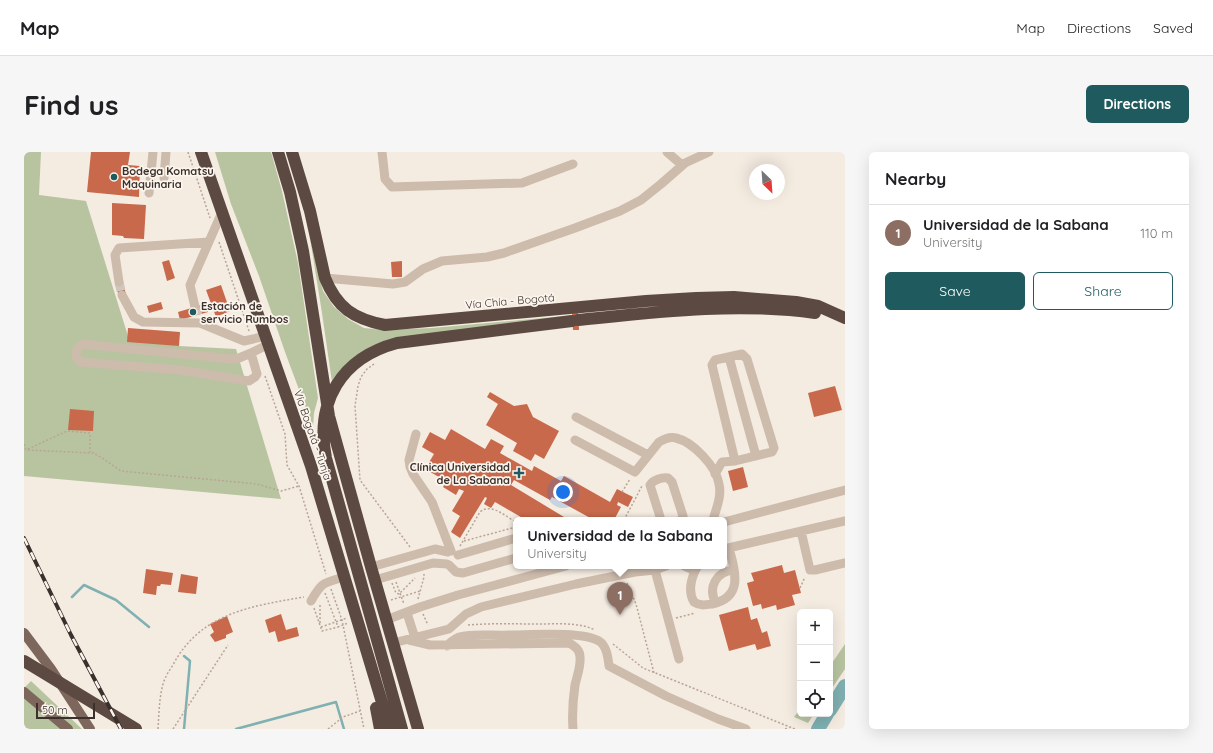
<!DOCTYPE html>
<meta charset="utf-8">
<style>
:root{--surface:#fff;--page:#f6f6f6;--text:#202124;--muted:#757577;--line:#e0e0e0;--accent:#1f5a5e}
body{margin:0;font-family:Quicksand,sans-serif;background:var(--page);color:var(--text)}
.controls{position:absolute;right:12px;bottom:12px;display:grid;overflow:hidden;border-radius:6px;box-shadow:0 4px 16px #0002}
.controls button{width:36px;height:36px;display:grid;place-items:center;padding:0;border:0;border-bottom:1px solid var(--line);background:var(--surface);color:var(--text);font:20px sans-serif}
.compass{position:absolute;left:725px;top:12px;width:36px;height:36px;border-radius:50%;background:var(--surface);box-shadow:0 4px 16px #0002;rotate:155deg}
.scale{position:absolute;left:12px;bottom:10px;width:59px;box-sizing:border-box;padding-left:4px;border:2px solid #3b302b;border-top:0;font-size:11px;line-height:14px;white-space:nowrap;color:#3b302b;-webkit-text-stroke:3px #fbf5ee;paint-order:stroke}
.you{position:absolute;left:539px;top:340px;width:14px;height:14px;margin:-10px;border:3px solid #fff;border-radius:50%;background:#1a73e8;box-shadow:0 0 0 6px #1a73e833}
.badge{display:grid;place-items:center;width:26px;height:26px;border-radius:50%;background:var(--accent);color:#fff;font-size:13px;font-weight:700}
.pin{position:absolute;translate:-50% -33px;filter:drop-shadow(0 1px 2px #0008)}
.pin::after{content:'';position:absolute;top:21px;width:14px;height:12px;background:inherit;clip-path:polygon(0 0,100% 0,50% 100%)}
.popup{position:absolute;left:489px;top:365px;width:214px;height:52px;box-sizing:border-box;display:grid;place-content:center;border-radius:6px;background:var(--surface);filter:drop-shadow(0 1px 3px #0005);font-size:13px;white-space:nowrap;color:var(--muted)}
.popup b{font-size:15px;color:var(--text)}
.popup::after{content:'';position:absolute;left:50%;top:100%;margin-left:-8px;border:8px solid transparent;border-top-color:var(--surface)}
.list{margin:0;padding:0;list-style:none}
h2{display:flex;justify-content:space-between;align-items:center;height:52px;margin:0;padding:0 16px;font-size:17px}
h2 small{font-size:13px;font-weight:400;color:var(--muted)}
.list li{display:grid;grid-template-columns:26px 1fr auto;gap:12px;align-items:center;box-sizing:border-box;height:56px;padding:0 16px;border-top:1px solid var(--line)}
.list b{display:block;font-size:15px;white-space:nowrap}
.list p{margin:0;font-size:13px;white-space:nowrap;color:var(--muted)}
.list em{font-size:13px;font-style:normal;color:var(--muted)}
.actions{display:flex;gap:8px;padding:12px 16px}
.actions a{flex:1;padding:9px 0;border:1px solid var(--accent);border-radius:6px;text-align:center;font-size:14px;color:var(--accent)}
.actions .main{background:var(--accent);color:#fff}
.icon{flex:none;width:22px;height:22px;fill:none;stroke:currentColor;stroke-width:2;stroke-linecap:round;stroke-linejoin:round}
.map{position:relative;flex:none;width:821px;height:577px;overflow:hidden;border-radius:6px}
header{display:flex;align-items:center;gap:24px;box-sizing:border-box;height:56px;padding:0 20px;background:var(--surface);border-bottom:1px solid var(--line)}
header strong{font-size:19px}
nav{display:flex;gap:22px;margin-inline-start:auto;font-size:14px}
.intro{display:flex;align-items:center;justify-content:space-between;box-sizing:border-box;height:96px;padding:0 24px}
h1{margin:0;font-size:28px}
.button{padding:10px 18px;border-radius:6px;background:var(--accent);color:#fff;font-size:14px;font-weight:700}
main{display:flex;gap:24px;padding:0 24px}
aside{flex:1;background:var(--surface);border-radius:6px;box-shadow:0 4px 16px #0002}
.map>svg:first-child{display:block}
.green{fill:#b8c4a0}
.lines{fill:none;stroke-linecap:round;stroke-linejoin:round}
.stream{stroke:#7fb0b2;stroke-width:2.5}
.river{stroke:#7fb0b2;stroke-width:14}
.building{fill:#c8694b}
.minor-tunnel{stroke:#cfc6bd;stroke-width:9;stroke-dasharray:9 4.5;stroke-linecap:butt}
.path{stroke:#b9a596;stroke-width:1.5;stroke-dasharray:2 2;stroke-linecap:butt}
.minor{stroke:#cdbbac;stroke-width:9}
.major{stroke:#7d675c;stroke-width:10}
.highway{stroke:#5c4a42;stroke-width:12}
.rail-casing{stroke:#3b302b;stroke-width:4}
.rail{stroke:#fbf5ee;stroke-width:2.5;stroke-dasharray:8;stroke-linecap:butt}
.poi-dot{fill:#1f5a5e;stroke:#fbf5ee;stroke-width:1.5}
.labels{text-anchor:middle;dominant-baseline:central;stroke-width:3.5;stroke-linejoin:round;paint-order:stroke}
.poi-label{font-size:11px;font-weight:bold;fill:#3b302b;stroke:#fbf5ee;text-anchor:start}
.street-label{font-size:11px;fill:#3b302b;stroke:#fbf5ee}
</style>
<header>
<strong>Map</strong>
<nav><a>Map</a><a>Directions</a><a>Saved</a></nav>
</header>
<div class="intro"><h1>Find us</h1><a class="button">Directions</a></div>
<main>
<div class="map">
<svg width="821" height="577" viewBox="0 0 821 577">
<rect width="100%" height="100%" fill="#f4ebe1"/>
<!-- green -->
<path class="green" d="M0,0h17l-2,43 47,6 42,135 51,10 57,3 45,150 -257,-23z
M191,0h56l11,39 16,72 20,135 -4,15 -1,14 -28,-75 -26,-76 -28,-72z
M286,86l13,53 11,16 14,12 16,9 20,2 48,-2 199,-18 -234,29 -65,43 -10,-69z
M821,492v25l-15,22v-25z
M7,529l51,48h-58v-41z
M776,557v5h14l-6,9 -14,-6z"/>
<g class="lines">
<!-- stream -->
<path class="stream" d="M48,445l12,-12 32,15 33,27
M160,577l6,-68 -6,-5
M212,577l100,-27 8,27"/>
<!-- river -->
<path class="river" d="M806,558l15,-24
M794,577l9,-15"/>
</g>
<!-- building -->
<path class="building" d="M67,0h39l-2,13 12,1 -1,31 -52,-5z
M88,51l34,2 -2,34 -20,-1 -1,-2 -11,-1z
M145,108l6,18 -8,3 -5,-19z
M378,109v16h-10l-1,-15z
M98,129l4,13 -7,2 -4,-12z
M197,133l9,26 -14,6 -10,-27z
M137,150l2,7 -14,4 -2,-7z
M181,152l3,8 -28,8 -2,-8z
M548,161h6l1,17h-6z
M104,176l52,4 -1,14 -52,-4z
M811,234l7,24 -28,7 -6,-24z
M466,240l24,14 13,-2 6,13 26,14 -15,28 -9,-5 -4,7 -18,-10 4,-8 -31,-18 12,-21 -11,-7z
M46,257l24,2 -1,20 -25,-1z
M427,277l34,20 6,-10 13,7 -4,7 32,18 2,-5 27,15 3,-5 46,26 7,-13 16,8 -5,10 -10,-5 -1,3 4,2 -7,13h-20l-42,-23 -2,3 -36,-20 -3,5 58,35h-43l-31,-18 -4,6 -7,-4 3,-6 -2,-1 -25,41 -9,-6 9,-16 -8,-5 12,-20 -5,-2 -3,6 -13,-8 3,-6 -21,-12 9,-15 -12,-7 8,-15 15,8z
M719,315l5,20 -15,4 -5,-20z
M758,413l2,8 11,-3 6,23 -9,2 3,10 -18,5 -1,-5 -14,4 -1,-5 -8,2 -6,-23 7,-2 -3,-8z
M122,417l27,4 -2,12 -10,-1 -1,2h-3l-1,9 -13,-2z
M157,422l17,3 -2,17 -18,-2z
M724,455l3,13 6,-2 5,15 5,-2 4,15 -14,4 -2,-6 -26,7 -10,-36z
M257,462l5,16 11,-3 2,9 -21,6 -3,-11 -6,2 -4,-13z
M203,464l6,16 -7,3v3l-11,4 -5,-7 4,-3 -4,-8z"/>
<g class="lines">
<!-- minor-tunnel -->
<path class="minor-tunnel" d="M95,130l3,13
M171,155l3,8"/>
<!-- path -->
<path class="path" d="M164,0l22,66
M195,90l30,89
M350,212l-7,5 -6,8 -3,9 -3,20 5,74 50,67
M241,224l20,58 2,31 12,21 27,88
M0,292l2,6 67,3 6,3 22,15 136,13 24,7 18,-5
M4,297l39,-18 23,2v19
M598,340l8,-13
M590,367l3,1
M600,368l18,-34
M440,389l52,-14
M436,394l20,-34c11,-10 26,5 36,10
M372,430l8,22
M368,431l4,10 3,1 16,-16
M603,431l9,21 18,69
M776,436l5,-11
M307,437l11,31 22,109
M301,441l13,34 10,-4
M394,447l6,-22v-3
M367,448l29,-9
M290,456l8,23 16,-4
M399,462l5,11
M652,466l19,-5
M296,471v-20
M444,473c24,-2 47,-1 71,-1 18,0 40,-2 56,6
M297,475l26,-9
M589,492l30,24 152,61
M134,577c1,-15 1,-30 5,-45 2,-7 6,-13 10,-19 27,-52 79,-59 131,-68
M149,577l55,-84
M304,577l15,-12 17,-6
M761,577l4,-1"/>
<!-- minor -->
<path class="minor" d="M358,0l3,27 7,8 130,-4 51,-19
M643,0l15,13
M140,26l2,-26
M125,41l4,-41
M301,126l68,6 12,-2 18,-13 19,-8 45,-4 17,-4 71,-25 45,-17 21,-11 20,-16 24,-21 24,-11
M95,130l-4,-27 4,-7 90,-6
M98,143l12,22 9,5 57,1 44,18 22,-5
M171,155l-5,-22 32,-73
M227,201l-12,5 -7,1 -150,-15 -5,5 -1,7 4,6 100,8 62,10 7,1 6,-4 2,-3 -6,-21 18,-9
M705,205l27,99
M552,265l72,38
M392,282l-7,26 1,7 3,7 19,28 19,49
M551,288l60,32 24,-30c5,-3 11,-6 17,-4 17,4 40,28 43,46 3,12 -3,25 -6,36
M691,322l7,-12 13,-1 37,-9 2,-4 -27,-89 -5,-5 -27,6 -3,5 23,96
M637,368l-11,-35c3,-5 12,-8 18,-7l4,4 11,34 -2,4
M700,370l121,-32
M777,379l9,39h5l30,-7
M700,397l121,-28
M434,403l58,-17
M425,413l7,7 7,1 53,-15
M660,414l11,5 3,-5
M347,415l64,-18 13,3
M631,418l24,89
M671,419c-4,9 -7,21 -1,31 6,4 11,3 18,2 32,-7 23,-33 17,-56
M351,428l58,-17 14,1
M287,449c11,-19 12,-18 33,-24
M692,451c-9,-16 1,-32 18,-33
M383,461l8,25
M362,468l34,-13 38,-12 108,-29
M385,488l21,5 139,-2c6,3 11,7 11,14 1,9 -3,19 -5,28 -2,14 -3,30 -2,44
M369,491l56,-14 17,-15 15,-7 95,-23 59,-12 20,-2 11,-4
M423,494c3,-4 8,-7 12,-9 16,-4 33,-1 49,-2 22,0 73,-4 91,6 8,5 9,17 10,25l57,30 52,23 28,10"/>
<!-- major -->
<path class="major" d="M0,481l27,36 39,60
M0,540l44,37"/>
<!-- highway -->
<path class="highway" d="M177,0l110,314 79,263
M254,0l12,40 13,59 26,165 42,151 47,162
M268,0l18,59 15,67c12,30 29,41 60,47l261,-24 50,-3 38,-1 62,5 22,4 27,12
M554,168c78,-8 159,-18 237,-7
M0,509l112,68
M352,556l4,21
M378,577l-76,-271c-11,-56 15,-100 71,-115l175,-22"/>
<defs>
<path id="rail" d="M0,386l47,97 50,94"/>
</defs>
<!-- rail casing -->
<use href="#rail" class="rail-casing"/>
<!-- rail -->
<use href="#rail" class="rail"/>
</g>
<!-- markers -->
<g class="poi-dot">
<circle cx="90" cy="25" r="4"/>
<circle cx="169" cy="160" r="4"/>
<path d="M493 315h4v4h4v4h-4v4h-4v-4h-4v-4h4z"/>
</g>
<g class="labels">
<!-- poi labels -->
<g class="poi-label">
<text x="98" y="19">Bodega Komatsu<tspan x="98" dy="13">Maquinaria</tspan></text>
<text x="177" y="154">Estación de<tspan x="177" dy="13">servicio Rumbos</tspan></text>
<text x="486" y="315" text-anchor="end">Clínica Universidad<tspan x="486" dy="13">de La Sabana</tspan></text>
</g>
<!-- street labels -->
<g class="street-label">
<text transform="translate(486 149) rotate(-5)">Vía Chía - Bogotá</text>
<text transform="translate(289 283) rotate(71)">Vía Bogotá - Tunja</text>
</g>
</g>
</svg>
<div class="controls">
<button>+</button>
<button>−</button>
<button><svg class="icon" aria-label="locate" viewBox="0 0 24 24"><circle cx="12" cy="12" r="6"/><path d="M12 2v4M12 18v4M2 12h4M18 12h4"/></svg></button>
</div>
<svg class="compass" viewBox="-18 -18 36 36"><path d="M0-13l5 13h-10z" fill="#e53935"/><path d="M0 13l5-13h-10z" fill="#757577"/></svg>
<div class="scale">50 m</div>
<div class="you"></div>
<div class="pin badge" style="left:596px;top:463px;background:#8d6e63">1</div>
<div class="popup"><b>Universidad de la Sabana</b>University</div>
</div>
<aside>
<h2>Nearby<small></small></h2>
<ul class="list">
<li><span class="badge" style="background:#8d6e63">1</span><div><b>Universidad de la Sabana</b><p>University</p></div><em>110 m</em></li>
</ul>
<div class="actions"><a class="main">Save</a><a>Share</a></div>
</aside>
</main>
